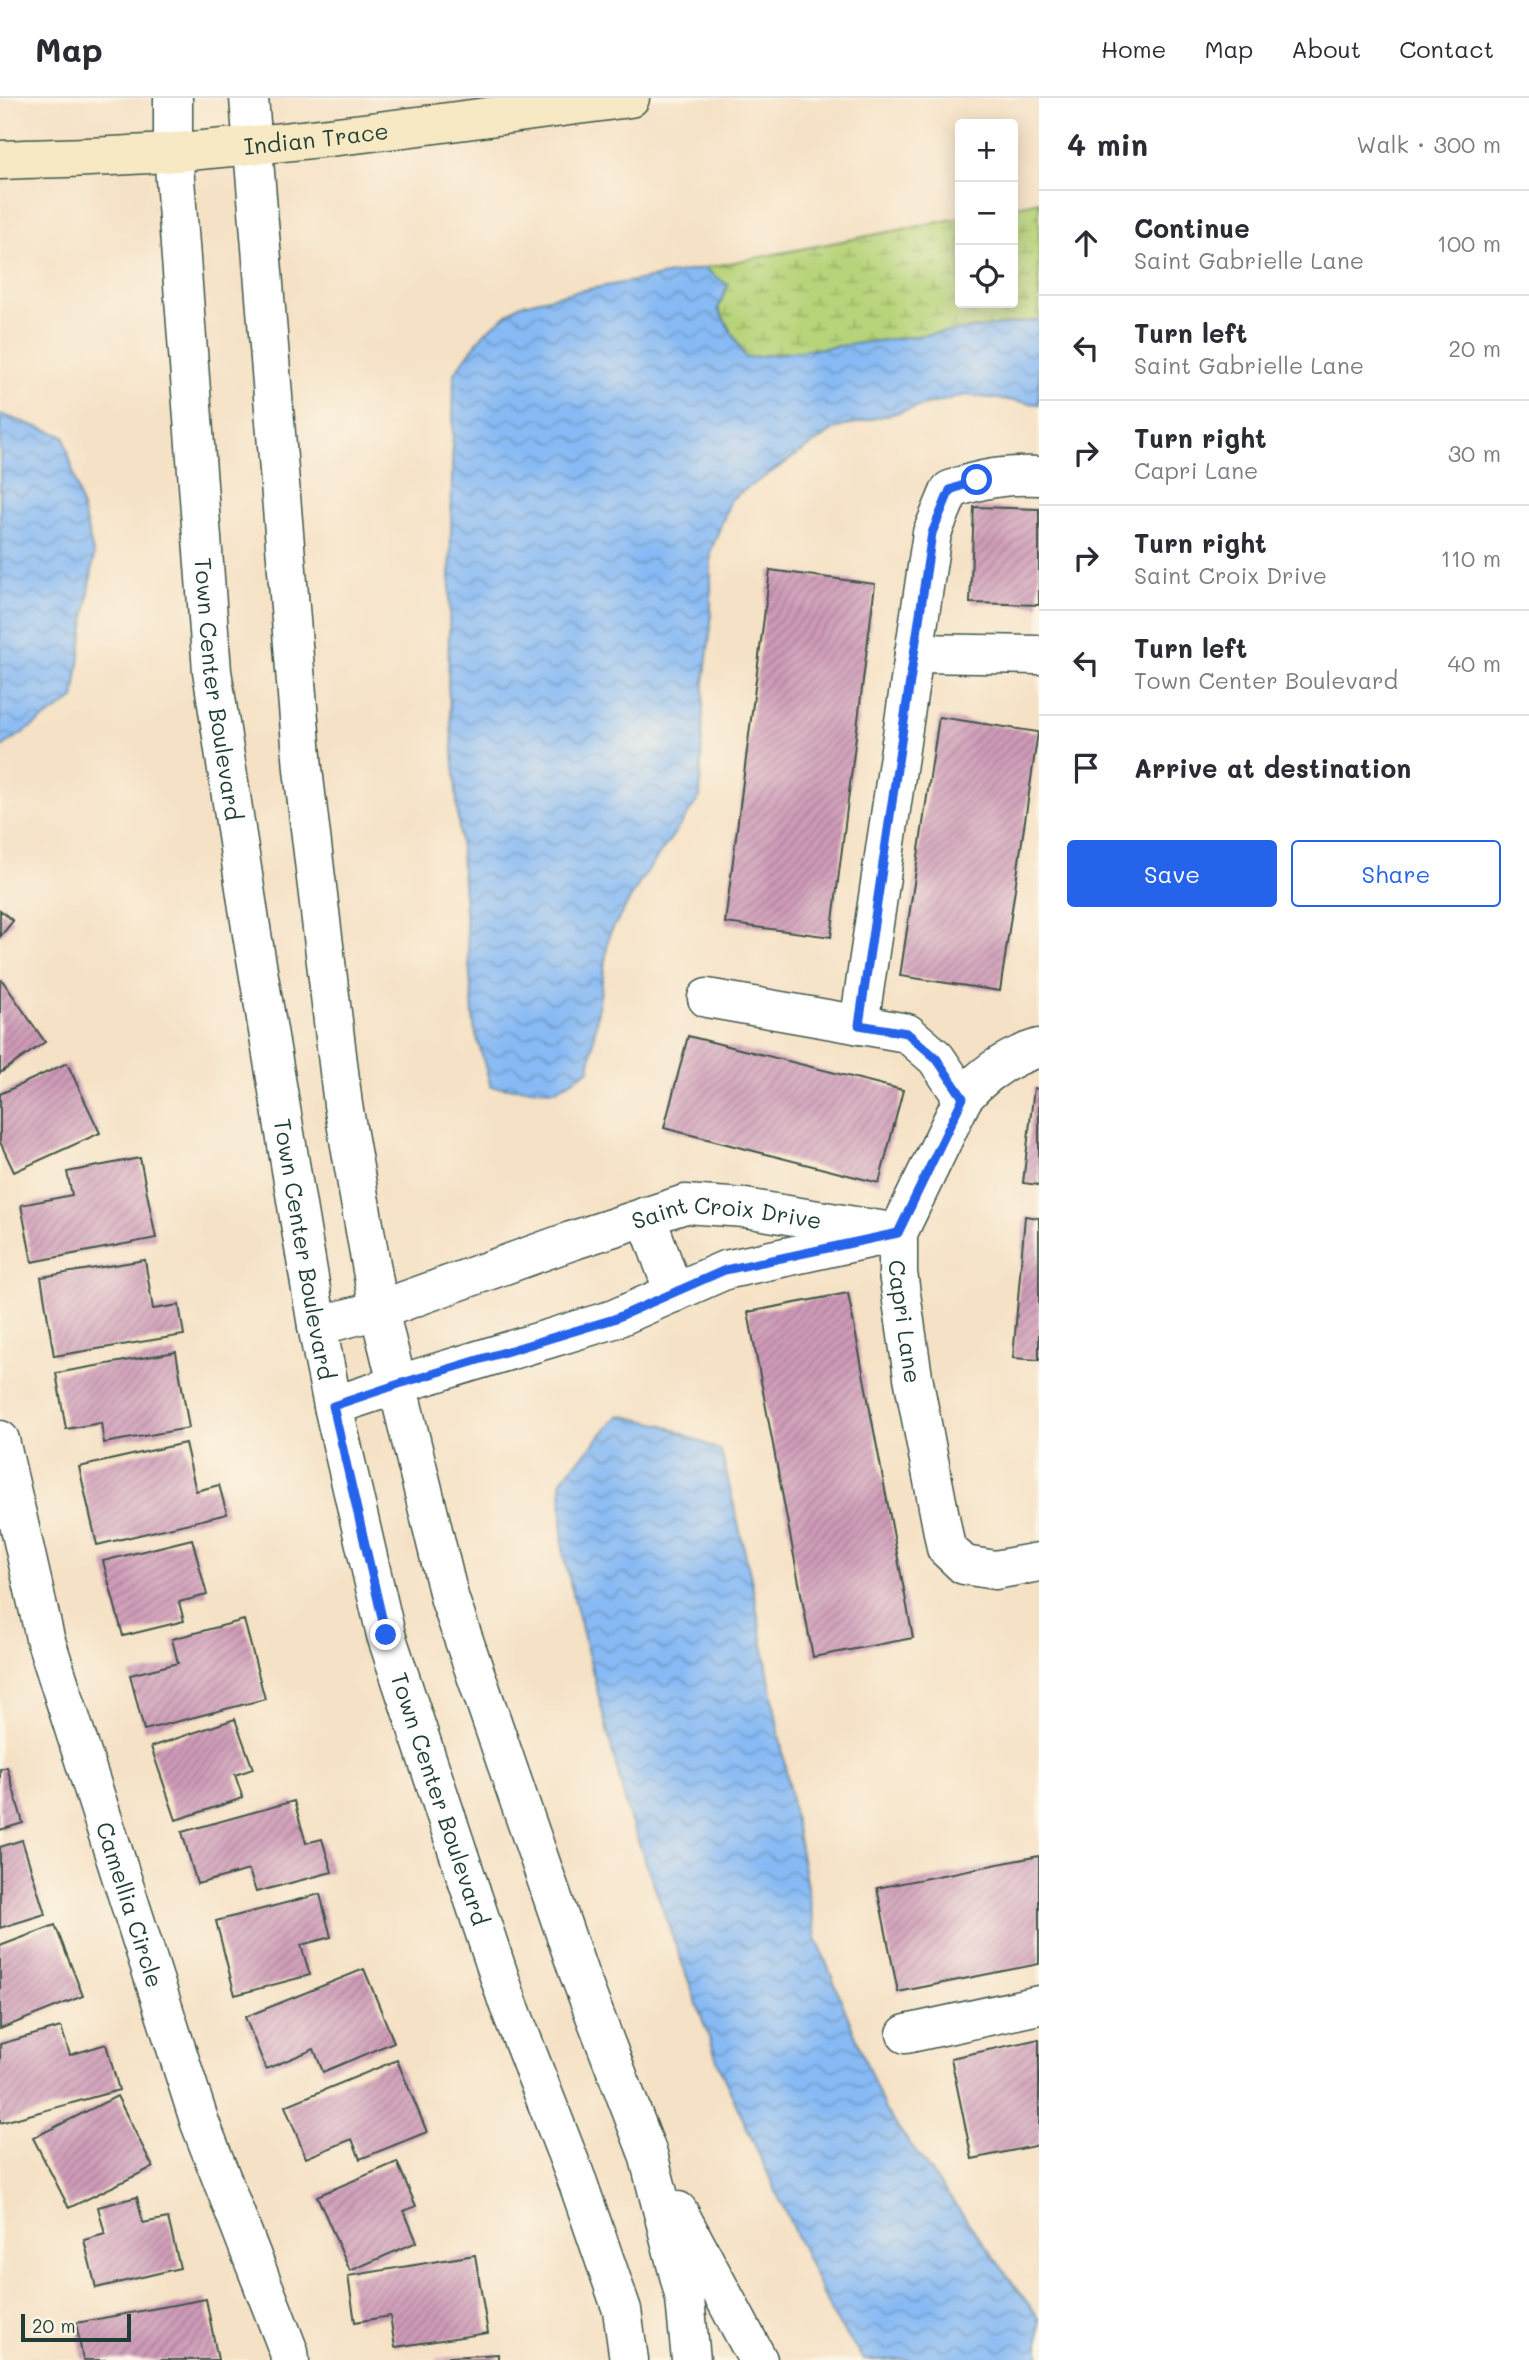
<!DOCTYPE html>
<meta charset="utf-8">
<style>
:root{--surface:#fff;--page:#f2f2f3;--text:#2b2b33;--muted:#7c7c81;--line:#e1e1e2;--accent:#2563eb}
body{margin:0;font-family:Mali,sans-serif;background:var(--page);color:var(--text)}
.controls{position:absolute;right:21px;top:21px;display:grid;overflow:hidden;border-radius:7px;box-shadow:0 4px 18px #0003}
.controls button{width:63px;height:63px;display:grid;place-items:center;padding:0;border:0;border-bottom:2px solid var(--line);background:var(--surface);color:var(--text);font:35px sans-serif}
.scale{position:absolute;left:21px;bottom:18px;width:110px;box-sizing:border-box;padding-left:7px;border:4px solid #1f3d34;border-top:0;font-size:19px;line-height:24px;white-space:nowrap;color:#1f3d34;-webkit-text-stroke:5px #fcf5e5;paint-order:stroke}
.stop{position:absolute;width:21px;height:21px;margin:-16px;border:5px solid #2563eb;border-radius:50%;background:#fff}
.stop.end{background:#2563eb;border-color:#fff;box-shadow:0 2px 7px #0008}
.list{margin:0;padding:0;list-style:none}
h2{display:flex;justify-content:space-between;align-items:center;height:91px;margin:0;padding:0 28px;font-size:30px}
h2 small{font-size:23px;font-weight:400;color:var(--muted)}
.list li{display:grid;grid-template-columns:46px 1fr auto;gap:21px;align-items:center;box-sizing:border-box;height:105px;padding:0 28px;border-top:2px solid var(--line)}
.list b{display:block;font-size:26px;white-space:nowrap}
.list p{margin:0;font-size:23px;white-space:nowrap;color:var(--muted)}
.list em{font-size:23px;font-style:normal;color:var(--muted)}
.actions{display:flex;gap:14px;padding:21px 28px}
.actions a{flex:1;padding:16px 0;border:2px solid var(--accent);border-radius:7px;text-align:center;font-size:24px;color:var(--accent)}
.actions .main{background:var(--accent);color:#fff}
.icon{flex:none;width:38px;height:38px;fill:none;stroke:currentColor;stroke-width:2;stroke-linecap:round;stroke-linejoin:round}
.map{position:relative;flex:none;width:1039px;height:2262px;overflow:hidden}
header{display:flex;align-items:center;gap:42px;box-sizing:border-box;height:98px;padding:0 35px;background:var(--surface);border-bottom:2px solid var(--line)}
header strong{font-size:33px}
nav{display:flex;gap:38px;margin-inline-start:auto;font-size:24px}
main{display:flex}
aside{flex:1;background:var(--surface)}
.map>svg:first-child{display:block}
.wetland{fill:url(#wetland-marsh);stroke:#6c8857;stroke-width:2}
.water{fill:url(#water-waves);stroke:#537c94;stroke-width:2}
.building{fill:url(#building-hatch)}
.lines{fill:none;stroke-linecap:round;stroke-linejoin:round}
.minor-casing{stroke:#3f564a;stroke-width:41}
.tertiary-casing{stroke:#3f564a;stroke-width:41}
.secondary-casing{stroke:#3f564a;stroke-width:41}
.minor{stroke:#fff;stroke-width:38}
.tertiary{stroke:#fff;stroke-width:38}
.secondary{stroke:#f7e9c3;stroke-width:38}
.route{stroke:#2563eb;stroke-width:9}
.labels{text-anchor:middle;dominant-baseline:central;stroke-width:5;stroke-linejoin:round;paint-order:stroke}
.street-label{font-size:23px;fill:#1f3d34;stroke:#fcf5e5}
</style>
<header>
<strong>Map</strong>
<nav><a>Home</a><a>Map</a><a>About</a><a>Contact</a></nav>
</header>
<main>
<div class="map">
<svg width="1039" height="2262" viewBox="0 0 1039 2262">
<defs>
<pattern id="wetland-marsh" width="20" height="14" patternUnits="userSpaceOnUse" patternTransform="scale(1.75)"><rect width="20" height="14" fill="#b8d47a"/><path d="M1 5h8M5 5V1M11 12h8M15 12V8" fill="none" stroke="#95ad65"/></pattern>
<pattern id="water-waves" width="16" height="10" patternUnits="userSpaceOnUse" patternTransform="scale(1.75)"><rect width="16" height="10" fill="#87baf4"/><path d="M0 5q4-4 8 0t8 0" fill="none" stroke="#6e98c6"/></pattern>
<pattern id="building-hatch" width="6" height="6" patternUnits="userSpaceOnUse" patternTransform="scale(1.75)"><rect width="6" height="6" fill="#ce9ab7"/><path d="M-1 1l2-2M0 6l6-6M5 7l2-2" fill="none" stroke="#a77f96"/></pattern>
</defs>
<rect width="100%" height="100%" fill="#fcf5e5"/>
<filter id="ink" filterUnits="userSpaceOnUse"><feTurbulence type="fractalNoise" baseFrequency=".0143" numOctaves="2"/><feDisplacementMap in="SourceGraphic" scale="14" xChannelSelector="R" yChannelSelector="G"/><feConvolveMatrix kernelMatrix="1 2 1 2 8 2 1 2 1" color-interpolation-filters="sRGB"/></filter>
<filter id="wash" filterUnits="userSpaceOnUse"><feTurbulence type="fractalNoise" baseFrequency=".00686" numOctaves="4" result="noise"/><feDisplacementMap in="SourceGraphic" scale="28" xChannelSelector="R" yChannelSelector="G"/><feGaussianBlur stdDeviation="1.57" result="paint"/><feColorMatrix in="noise" values="0 0 0 0 0 0 0 0 0 0 0 0 0 0 0 0 0 1.4 0 .05"/><feComposite in="paint" operator="in"/></filter>
<g filter="url(#wash)">
<rect width="100%" height="100%" fill="#f5e1c5"/>
<!-- wetland -->
<path class="wetland" d="M1039,103v119l-293,38 -28,-50 9,-23 -23,-17 256,-50v85h53v-96z"/>
<!-- water -->
<path class="water" d="M704,170l24,17 -10,24 28,49 293,-38v84l-74,-9 -128,33 -106,71 -20,52v75l-7,57 -4,114 -60,85 -31,53 -20,135 -33,20 -65,-3 -17,-60 -26,-341 6,-313 31,-41 34,-27 54,-13z
M0,316l64,22 30,120 -20,143 -74,49z
M619,1317l45,10 57,26 30,127 65,359 69,173 154,208v42h-175l-31,-44 -112,-245 -93,-258 -65,-259 -2,-74z"/>
<g id="blocks">
<!-- building -->
<path class="building" d="M974,409l65,2v96l-69,-2z
M770,472l105,14 -44,353 -106,-14z
M939,619l99,15 -38,259 -100,-15z
M0,812l13,11 -13,16z
M2,882l43,62 -45,31v-92z
M688,938l215,54 -24,93 -215,-55z
M67,965l33,70 -86,39 -14,-30v-48z
M1034,990l5,1v96l-16,-2z
M140,1060l16,80 -124,24 -11,-57 51,-10 -5,-23z
M1025,1118l14,2v142l-26,-2z
M145,1162l8,49 26,-4 5,30 -130,21 -13,-79z
M848,1195l65,345 -100,19 -65,-345z
M176,1254l13,76 -85,15 -3,-20 -35,6 -10,-56z
M185,1345l11,48 23,-6 8,29 -130,31 -18,-78z
M192,1441l15,56 -28,7 5,19 -61,15 -20,-75z
M244,1522l21,79 -121,31 -14,-55 48,-12 -6,-24z
M235,1621l18,50 -18,6 8,23 -67,22 -25,-73z
M7,1669l16,56 -23,7v-61z
M294,1703l12,42 16,-4 10,33 -76,20 -7,-22 -52,14 -15,-52z
M22,1742l23,74 -45,14v-81z
M1039,1758v108l-141,28 -21,-104z
M320,1796l11,43 -30,8 9,30 -75,20 -19,-74z
M55,1827l28,71 -83,33v-83z
M364,1871l30,73 -71,30 -9,-23 -48,20 -21,-52z
M61,1929l9,28 36,-11 13,46 -119,33v-79z
M1039,1941v106l-67,14 -21,-101z
M397,1962l30,72 -67,27 -8,-20 -46,19 -21,-52z
M117,1998l36,71 -84,41 -36,-70z
M397,2064l19,44 -12,5 13,31 -67,29 -33,-75z
M137,2099l6,26 25,-5 12,50 -84,20 -12,-48 21,-6 -7,-27z
M475,2157l13,78 -93,14 -5,-31 -35,6 -7,-46z
M206,2201l12,61h-135l-7,-37z
M498,2256v6h-62v-2z"/>
</g>
</g>
<g filter="url(#ink)">
<use href="#blocks" fill-opacity="0" stroke="#3f564a" stroke-width="2"/>
<g class="lines">
<defs>
<g id="minor">
<path d="M914,555l125,2"/>
<path d="M707,900l200,35 29,25 27,40"/>
<path d="M859,927l73,-492 18,-43c31,-12 56,-15 89,-14"/>
<path id="s1" d="M1039,950c-30,9 -56,26 -76,50l-65,135v40l15,104 33,171 18,17 31,5 44,-8"/>
<path d="M646,1118l28,77"/>
<path id="s2" d="M317,1228l62,-16 192,-69 114,-37 60,4 153,25"/>
<path d="M333,1308l66,-22 215,-65 111,-49 153,-33"/>
<path id="s3" d="M0,1342l45,198 155,485 89,229 1,8"/>
<path d="M906,1936l133,-29"/>
</g>
<g id="tertiary">
<path id="s4" d="M173,0v54l39,519 40,263 65,392 16,80 53,229 122,368 70,180 44,127 7,50"/>
<path d="M249,0l54,671 40,336 36,205 71,290 129,374 69,180 37,145 6,61"/>
<path d="M678,2113l80,149"/>
</g>
<g id="secondary">
<path id="s5" d="M0,62c58,-2 117,-3 176,-8 152,-12 303,-34 454,-54"/>
</g>
</defs>
<!-- minor casing -->
<use href="#minor" class="minor-casing"/>
<!-- tertiary casing -->
<use href="#tertiary" class="tertiary-casing"/>
<!-- secondary casing -->
<use href="#secondary" class="secondary-casing"/>
<!-- minor -->
<use href="#minor" class="minor"/>
<!-- tertiary -->
<use href="#tertiary" class="tertiary"/>
<!-- secondary -->
<use href="#secondary" class="secondary"/>
</g>
</g>
<g class="lines" filter="url(#ink)">
<!-- route -->
<path class="route" d="M386,1537l-53,-229 66,-22 215,-65 111,-49 173,-37 65,-135 -27,-40 -29,-25 -48,-8 73,-492 18,-43 27,-10"/>
</g>
<g class="labels">
<!-- street labels -->
<g class="street-label">
<text stroke="none"><textPath href="#s5" startOffset="317">Indian Trace</textPath></text>
<text stroke="none"><textPath href="#s4" startOffset="593">Town Center Boulevard</textPath></text>
<text stroke="none"><textPath href="#s2" startOffset="429">Saint Croix Drive</textPath></text>
<text stroke="none"><textPath href="#s4" startOffset="1160">Town Center Boulevard</textPath></text>
<text stroke="none"><textPath href="#s1" startOffset="331">Capri Lane</textPath></text>
<text stroke="none"><textPath href="#s4" startOffset="1727">Town Center Boulevard</textPath></text>
<text stroke="none"><textPath href="#s3" startOffset="483">Camellia Circle</textPath></text>
</g>
</g>
</svg>
<div class="controls">
<button>+</button>
<button>−</button>
<button><svg class="icon" aria-label="locate" viewBox="0 0 24 24"><circle cx="12" cy="12" r="6"/><path d="M12 2v4M12 18v4M2 12h4M18 12h4"/></svg></button>
</div>
<div class="scale">20 m</div>
<div class="stop" style="left:977px;top:382px"></div>
<div class="stop end" style="left:386px;top:1537px"></div>
</div>
<aside>
<h2>4 min<small>Walk · 300 m</small></h2>
<ul class="list">
<li><svg class="icon" aria-label="ahead" viewBox="0 0 24 24"><path d="M12 20V5M6 11l6-6 6 6"/></svg><div><b>Continue</b><p>Saint Gabrielle Lane</p></div><em>100 m</em></li>
<li><svg class="icon" aria-label="left" viewBox="0 0 24 24"><path d="M17 20v-9H6M10 6l-5 5 5 5"/></svg><div><b>Turn left</b><p>Saint Gabrielle Lane</p></div><em>20 m</em></li>
<li><svg class="icon" aria-label="right" viewBox="0 0 24 24"><path d="M7 20v-9h11M14 6l5 5-5 5"/></svg><div><b>Turn right</b><p>Capri Lane</p></div><em>30 m</em></li>
<li><svg class="icon" aria-label="right" viewBox="0 0 24 24"><path d="M7 20v-9h11M14 6l5 5-5 5"/></svg><div><b>Turn right</b><p>Saint Croix Drive</p></div><em>110 m</em></li>
<li><svg class="icon" aria-label="left" viewBox="0 0 24 24"><path d="M17 20v-9H6M10 6l-5 5 5 5"/></svg><div><b>Turn left</b><p>Town Center Boulevard</p></div><em>40 m</em></li>
<li><svg class="icon" aria-label="arrive" viewBox="0 0 24 24"><path d="M6 21V4h12l-3 4 3 4H6"/></svg><div><b>Arrive at destination</b></div></li>
</ul>
<div class="actions"><a class="main">Save</a><a>Share</a></div>
</aside>
</main>
